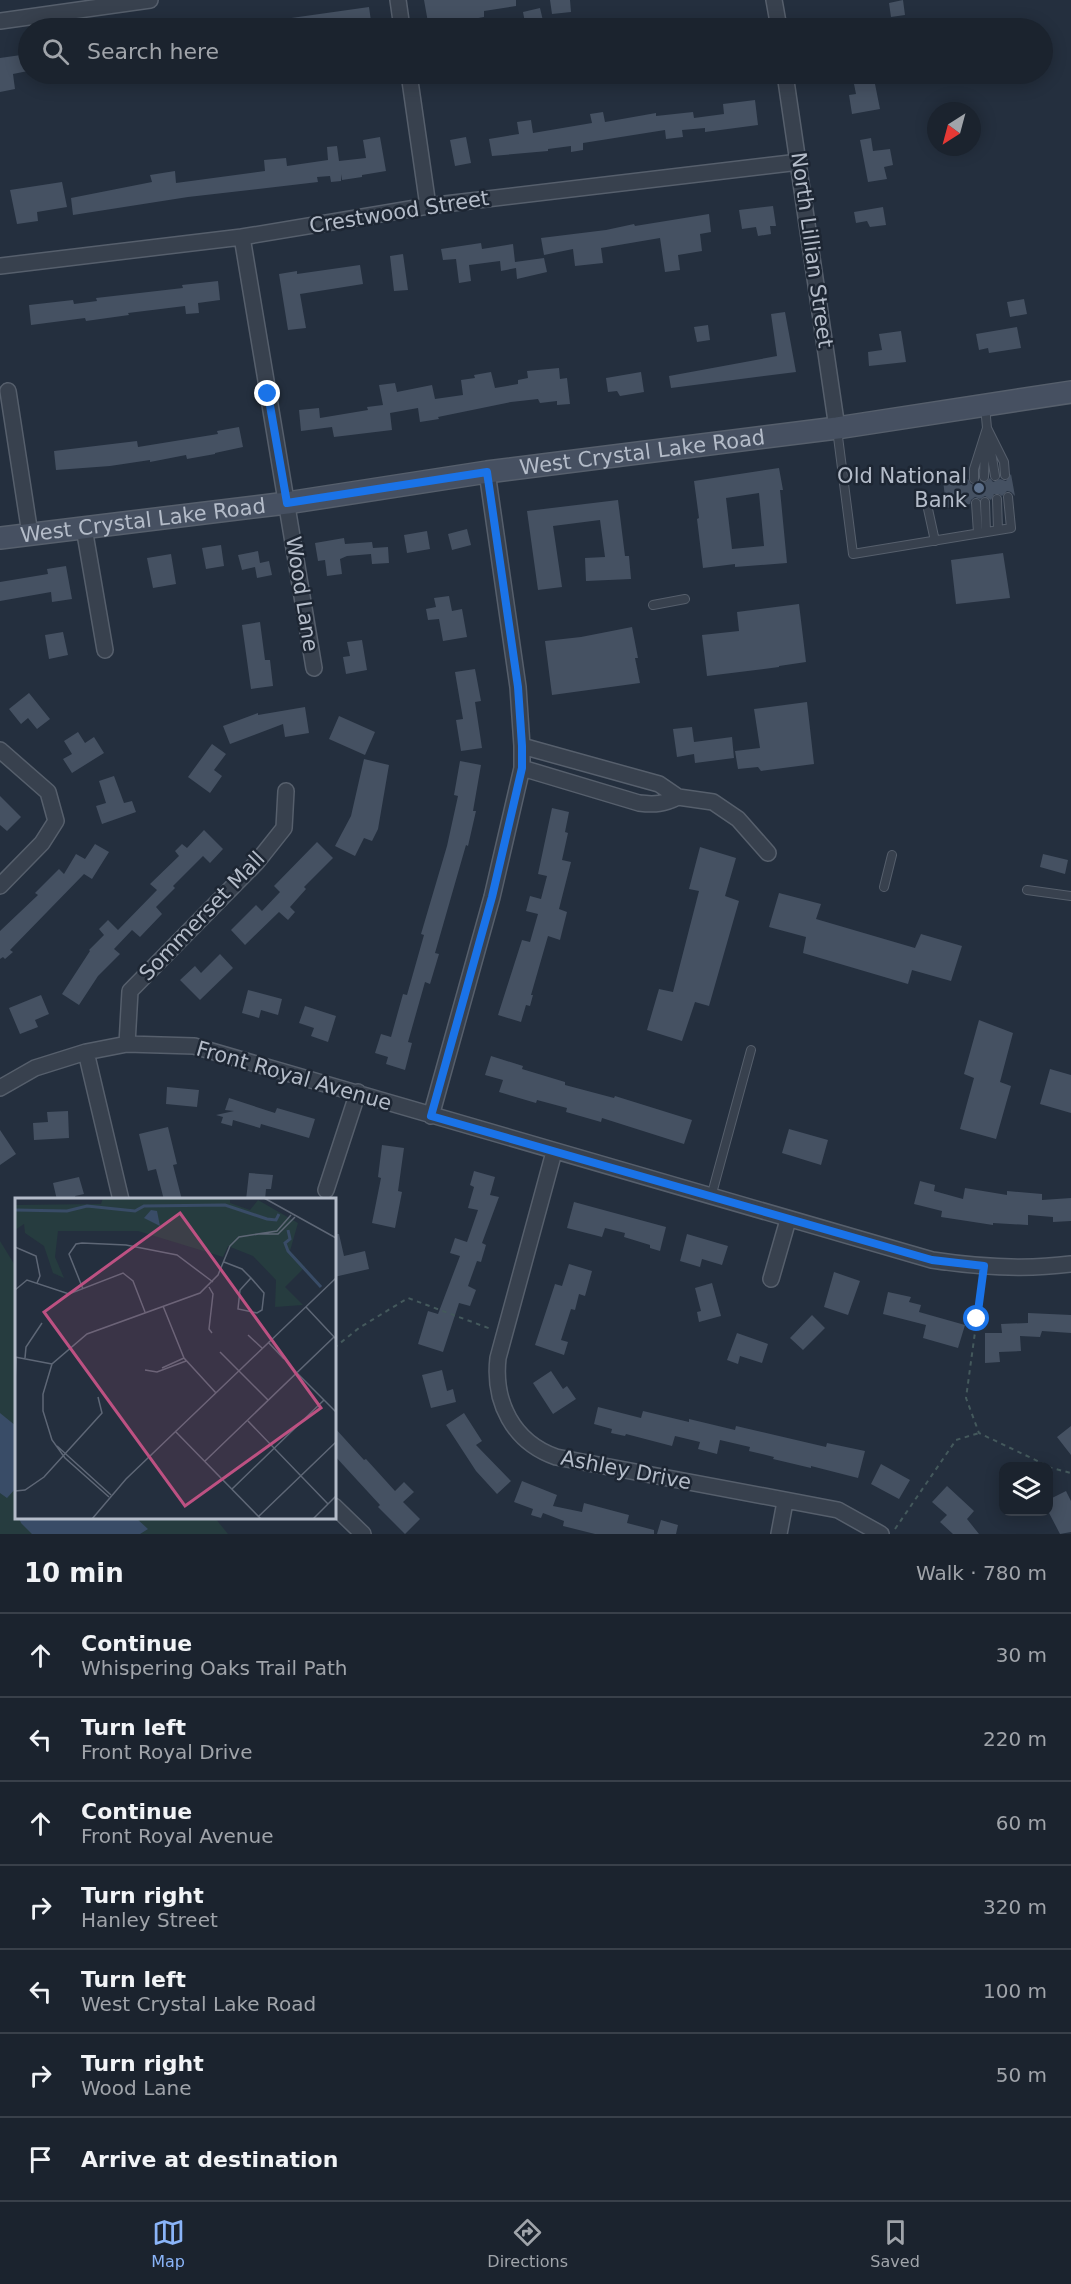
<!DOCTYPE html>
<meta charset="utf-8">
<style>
:root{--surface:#1b232e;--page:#282f3a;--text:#f1f3f6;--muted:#a0a4aa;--line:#39404a;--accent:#8ab4f8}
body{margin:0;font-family:"DejaVu Sans",sans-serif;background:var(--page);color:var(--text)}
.controls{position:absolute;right:18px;bottom:18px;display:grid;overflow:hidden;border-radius:12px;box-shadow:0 3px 15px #0003}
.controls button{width:54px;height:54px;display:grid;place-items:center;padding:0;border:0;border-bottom:2px solid var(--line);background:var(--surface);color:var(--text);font:30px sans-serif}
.compass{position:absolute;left:927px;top:102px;width:54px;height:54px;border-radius:50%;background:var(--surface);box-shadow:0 3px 15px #0003;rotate:216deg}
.stop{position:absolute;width:18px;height:18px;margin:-14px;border:4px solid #1a73e8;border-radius:50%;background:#fff}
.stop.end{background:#1a73e8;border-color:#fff;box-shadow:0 2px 6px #0008}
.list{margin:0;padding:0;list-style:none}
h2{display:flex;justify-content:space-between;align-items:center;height:78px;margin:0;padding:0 24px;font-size:26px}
h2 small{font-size:20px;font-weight:400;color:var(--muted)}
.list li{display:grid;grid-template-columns:39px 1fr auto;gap:18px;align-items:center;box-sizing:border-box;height:84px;padding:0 24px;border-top:2px solid var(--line)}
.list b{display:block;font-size:22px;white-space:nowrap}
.list p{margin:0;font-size:20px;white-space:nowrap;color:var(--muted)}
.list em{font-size:20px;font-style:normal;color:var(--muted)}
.icon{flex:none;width:33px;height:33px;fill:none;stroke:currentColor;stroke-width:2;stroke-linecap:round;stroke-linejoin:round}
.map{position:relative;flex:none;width:1071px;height:1534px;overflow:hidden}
.search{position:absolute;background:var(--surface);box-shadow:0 3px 15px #0003;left:18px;right:18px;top:18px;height:66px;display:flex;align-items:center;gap:15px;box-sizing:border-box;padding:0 21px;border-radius:33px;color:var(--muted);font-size:22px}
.sheet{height:666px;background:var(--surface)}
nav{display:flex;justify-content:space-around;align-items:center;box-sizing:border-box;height:84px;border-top:2px solid var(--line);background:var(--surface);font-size:16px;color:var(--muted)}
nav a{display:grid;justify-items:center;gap:3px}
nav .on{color:var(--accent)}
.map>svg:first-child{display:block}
.green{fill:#263c3f}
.water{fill:#394c67}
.building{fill:#455162;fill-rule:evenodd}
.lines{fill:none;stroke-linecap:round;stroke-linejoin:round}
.lane-casing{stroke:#565f6c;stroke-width:10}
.street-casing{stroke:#565f6c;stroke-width:18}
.secondary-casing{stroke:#565f6c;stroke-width:24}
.path{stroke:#44595c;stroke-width:2;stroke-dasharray:4.5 4.5;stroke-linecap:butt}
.lane{stroke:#38414e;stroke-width:8}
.street{stroke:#38414e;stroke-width:15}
.secondary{stroke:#465061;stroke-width:21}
.route{stroke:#1a73e8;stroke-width:8}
.service-dot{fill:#5c6f8a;stroke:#1d2633;stroke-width:2}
.labels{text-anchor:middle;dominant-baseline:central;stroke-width:5;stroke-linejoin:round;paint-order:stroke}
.street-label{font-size:21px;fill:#b4bcc9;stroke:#1d2633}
.poi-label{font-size:21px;fill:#b4bcc9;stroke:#1d2633;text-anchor:end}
.inset-river{fill:none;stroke:#394c67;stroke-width:3}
.inset-road{fill:none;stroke:#5e6776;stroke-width:1.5}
.view{fill:#bd5182;fill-opacity:0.15;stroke:#bd5182;stroke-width:3}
.inset-edge{fill:none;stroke:#b4bcc9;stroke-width:3}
</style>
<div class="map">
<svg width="1071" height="1534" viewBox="0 0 1071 1534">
<rect width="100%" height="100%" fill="#242f3e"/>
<!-- green -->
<path class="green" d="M0,1241l16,26v251h199l13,16h-228z"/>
<!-- water -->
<path class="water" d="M0,1413l16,13v62l-9,10 -7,-5z
M19,1518h117l12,11 -8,5h-108l-11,-11z"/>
<!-- building -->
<path class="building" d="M424,0h92v6l-32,5v6l-34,6v5h-21z
M550,0h20l1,12 -19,2z
M903,0l2,15 -14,2 -2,-14z
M369,7l3,21h-109v-6z
M540,8l4,17 -18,3 -3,-16z
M28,54v17l-15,3 2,15 -15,3v-34z
M852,74h21l7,35 -28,5 -3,-19 7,-1z
M755,100l3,25 -53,7v-4l-23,2 1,7 -17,2 -1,-9 -82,13v7l-12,2v-6l-23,3v2l-56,5 -3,-17 30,-5 -2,-12 14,-2 2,13 59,-10 -2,-9 13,-2 2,10 51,-9v3l37,-4 1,6 30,-4 -1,-10z
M380,137l6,34 -24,4v2l-20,3 -1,-6v7l-10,1 -1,-6 -13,1 1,5 -130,15 -115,18 -2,-17 81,-16 -2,-7 25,-4 1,12 89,-12 -1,-11 22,-2 1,8 41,-6 -1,-13 10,-1 2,15 27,-3 -3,-18z
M466,137l5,26 -16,3 -5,-26z
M871,138l2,13 17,-2 3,16 -9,2 3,12 -19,3 -8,-42z
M62,182l5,25 -30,5 1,9 -21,3 -7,-34z
M773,206l3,20h-6l1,8 -13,2 -2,-9 -14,2 -3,-19z
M883,207l3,18 -16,2 -3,-6 -11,2 -2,-11z
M709,214l2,18 -11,2 2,17 -24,4 2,15 -15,2 -5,-34 -59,10 2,15 -28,3 -2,-17 -29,6 -3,-17 65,-8 28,-6 1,2z
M481,243l1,6 31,-5 2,18 29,-4 3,14 -30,7 -1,-11 -15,3 -1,-10 -31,4 2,16 -12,2 -3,-24 -13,1 -2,-11z
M403,254l5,36 -14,1 -4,-35z
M360,265l3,19 -63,10 6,34 -18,2 -9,-56 18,-3v3z
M218,281l2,19 -22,3 1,10 -13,1 -1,-8 -57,7 1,2 -43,6 -1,-3 -54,7 -2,-20 44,-5 1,4 23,-3 -1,-3 87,-10 -1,-3z
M1024,299l3,15 -17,3 -3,-15z
M785,312l11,60 -125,16 -2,-12 108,-20 -6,-42z
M708,325l2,15 -13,2 -3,-15z
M1017,327l4,21 -32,5 -1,-5 -9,2 -3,-16z
M901,331l5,31 -37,4 -1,-14 14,-2 -3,-16z
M559,368l1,11 7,-1 3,26 -13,1v-4l-17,2 -2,-4 -27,3 -73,15 1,2 -19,3 -2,-14 -28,5 2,17 -58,7 -2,-10 -31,4 -2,-21 20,-2 1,10 48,-8 -1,-3 16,-2 -4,-20 16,-2 2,9 35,-7 3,14 28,-4 -2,-15 14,-2 -1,-3 17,-3 4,16 23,-4v-4l10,-2 -1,-7z
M641,372l3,20 -24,4 -3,-5 -9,1 -2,-14z
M239,427l4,20 -28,6v1l-28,5 -1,-4 -36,7v-2l-40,6 -54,4 -2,-19 83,-10 1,6 80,-13 -1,-3z
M779,468l4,22h-3l7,73 -52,4v-3l-32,4 -6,-49 2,-1 -5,-37zM759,493l5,53 -32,3 -6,-51z
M1011,474l4,22 -4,-4 -4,-1 -5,5 -3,-2h-5l-3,6 -6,-4 -5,3 -5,-2 -4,3 -1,4 -24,4 -3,-29 14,-2v3l11,-1 3,5 4,1 5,-4 6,1 4,-4 3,4 7,-3 6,2z
M618,500l7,56h4l2,23 -45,2 -1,-23 20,-1 -5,-37 -47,6 9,61 -24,3 -11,-79z
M467,529l4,16 -19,5 -4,-16z
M427,531l3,18 -23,4 -3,-18z
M344,538l1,6 27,-2 1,6 15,-1 1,16 -17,1 -1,-10 -24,2 -7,3 2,15 -15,2 -2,-16 -7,1 -3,-18z
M221,545l3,21 -18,3 -4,-21z
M258,551l2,12 9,-2 3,14 -15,3 -2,-11 -13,3 -4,-15z
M1003,553l7,45 -54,6 -5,-44z
M171,554l5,30 -23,4 -6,-30z
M66,566l6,33 -20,3 -1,-10 -51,9v-19l48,-8 -1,-5z
M449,596l3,15 10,-2 5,28 -24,4 -4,-22 -11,1 -2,-11 10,-2 -2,-9z
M799,604l7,58 -27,4v1l-72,9 -5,-41 37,-4 -2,-19z
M260,622l5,38h5l3,26 -22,3 -9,-64z
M632,627l6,31h-3l5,25 -88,12 -7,-54 36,-4z
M63,632l5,23 -19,4 -4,-24z
M362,640l5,30 -21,4 -3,-17 7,-1 -3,-14z
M475,669l6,32 -6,1 7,46 -21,3 -5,-31 7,-1 -8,-47z
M29,693l21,26 -13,10 -9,-11 -7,6 -12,-15z
M807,702l7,62 -53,7 -3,-4 -20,2 -3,-18 25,-3 -6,-39z
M305,707l4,26 -24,4 -2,-13 -53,20 -7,-18 35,-13v2z
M339,716l36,16 -10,23 -36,-16z
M692,727l2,15 38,-5 2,21 -39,5 -1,-9 -17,3 -4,-28z
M78,732l7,11 9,-6 10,16 -32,20 -9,-14 9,-5 -8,-13z
M212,744l14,10 -12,16 8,6 -12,17 -22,-16z
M364,759l25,6 -11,64 -6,12 -8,-3 -9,18 -20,-10 16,-30z
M460,761l21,4 -8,46h3l-8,35 -2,-1 -31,108 4,1 -9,30 -5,-2 -17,60 4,1 -7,27 -19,-6 2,-7 -13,-4 6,-19 10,3 12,-43 4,1 17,-60 -3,-1 26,-88 11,-50 -4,-1z
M114,776l10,27 8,-2 4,11 -34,12 -6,-18 10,-3 -7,-22z
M0,796l21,21 -14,14 -7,-6z
M552,808l17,4 -4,20 3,1 -6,27 9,2 -12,47 8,3 -7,28 -12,-4 -17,59h2l-3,11 -4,-1 -5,17 -23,-7 24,-75 8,2 8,-28 -12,-3 4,-15 11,3 6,-23 -9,-2z
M204,830l19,19 -13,14 -7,-7 -30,30 2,2 -19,19 6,7 -22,23 -8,-7 -18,19 6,5 -22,22 -19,29 -17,-11 28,-43 -1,-1 15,-15 -5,-6 9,-9 10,10 39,-40 -7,-6 29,-28 -4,-5 7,-7 5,4z
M317,842l16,16 -29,29 2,2 -16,18 5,5 -7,8 -9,-8 -34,33 -14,-15 25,-25 6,6 18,-19 -6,-6z
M95,844l14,8 -17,27 -8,-5 -74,76 3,2 -8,7 -2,-2 -3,2v-28l38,-36 -3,-2 24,-24 5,5 12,-20 9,5z
M700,847l36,11 -11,38 14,5 -30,105 -14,-4 -13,39 -35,-11 12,-41 14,3 26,-101 -10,-2z
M1043,854l25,6 -3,14 -25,-7z
M779,893l42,11 -5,15 99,29 6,-14 41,12 -11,35 -39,-11 -4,14 -105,-31 3,-16 -37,-10z
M220,954l13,14 -33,32 -20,-20 15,-14 6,7z
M248,990l34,9 -4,16 -17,-5 -2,8 -17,-5z
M41,995l8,19 -14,6 3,7 -18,7 -11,-26z
M305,1006l31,10 -8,26 -17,-6 3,-8 -15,-5z
M979,1020l34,13 -13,49 11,4 -15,53 -36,-10 14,-51 -10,-4z
M491,1056l32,10 -1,3 43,13v3l49,13 1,-2 77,24 -8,24 -82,-26 -1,4 -35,-10 1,-4 -30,-8 -1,3 -37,-11 4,-12 -18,-5z
M1050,1069l21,6v38l-31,-9z
M167,1087l32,3 -2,17 -31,-3z
M229,1098l46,15 2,-5 38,11 -6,19 -48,-14 -1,4 -27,-8 -1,6 -11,-3 2,-6 -7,-2 18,-4 -9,-1z
M68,1111l1,27 -35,2 -1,-17 15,-1 -1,-10z
M168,1127l9,37 -4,1 9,35h-18l-8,-31 -8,2 -9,-37z
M789,1129l39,11 -7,25 -39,-12z
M0,1130l16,24 -16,11z
M382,1145l22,3 -6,43 4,1 -7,36 -23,-5 9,-45 -3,-1z
M474,1171l21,6 -5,18 9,2 -17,46 4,2 -5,17 -4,-1 -9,25 8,4 -6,16 -11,-3 -16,49 -25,-8 10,-33 10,3 22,-58 -10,-3 5,-15 12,4 11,-32 -10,-2 6,-21 -4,-2z
M249,1173l24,2 -2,14h-5l-1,11h-19z
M79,1177l5,17 -9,2 1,4h-19l-4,-17z
M920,1181l15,4 -1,6 29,8 2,-11 42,7v-4l35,3v6l29,-2v23l-18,1v-5l-25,-2v10l-35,-2v2l-52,-8 1,-6 -28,-7z
M574,1202l92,25 -6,24 -10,-3v-3l-26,-8 1,-4 -20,-5 -3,9 -35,-9z
M334,1234h5l5,22 21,-5 4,18 -35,8z
M687,1234l41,12 -6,19 -20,-6 -2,8 -20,-6z
M569,1264l23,7 -7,25 -6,-2 -4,16 -4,-1 -10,31 7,2 -4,13 -29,-10 20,-61 7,2z
M834,1272l26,9 -12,34 -24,-8z
M712,1283l9,33 -22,6 -2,-10 4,-1 -6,-23z
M888,1292l23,5 -2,5 12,3 -2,7 46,13 -7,23 -35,-10 3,-13 -43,-11z
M1028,1313l43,2v18l-29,-2 -2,6 -20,-1 1,15 -22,1 1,10 -15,1v-30h17l-1,-9 27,-1z
M812,1315l13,13 -22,22 -13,-12z
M737,1333l31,11 -6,19 -22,-7 -2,8 -11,-4z
M442,1370l5,21 6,-2 3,13 -25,6 -9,-33z
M551,1371l12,18 4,-3 9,13 -23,15 -20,-31z
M598,1407l43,11 2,-7 46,11v-3l46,11 1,-4 90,21 1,-4 38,8 -7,27 -47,-12v2l-38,-9 1,-2 -25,-6 1,-4 -30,-7 -3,14 -19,-5 2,-7 -25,-6 -3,10 -46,-12 -1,2 -14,-3 1,-4 -18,-5z
M464,1413l18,28 -6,4 35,36 -14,13 -21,-23 -30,-46z
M1071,1426v29l-14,-18z
M334,1427l30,33 2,-1 29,32 9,-9 10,10 -11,10 17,17 -15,15 -27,-27 2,-2 -46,-50z
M881,1464l29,16 -11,19 -28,-15z
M522,1481l35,14 -4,11 29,6 2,-9 45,12 -2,8 27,7v4h-59l-32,-8 1,-5 -21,-8 -2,5 -10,-3 2,-6 -19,-7z
M947,1486l27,25 -7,8 12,15h-26l-13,-12 7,-7 -15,-13z
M1066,1491l5,10v31l-11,2 -12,-23v-11z
M661,1520l17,5 -2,9h-19z"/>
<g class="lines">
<defs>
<path id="lane" d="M985,406l2,22 17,34 1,13
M837,429l16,125 158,-26 -3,-31
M989,439l6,37
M984,477l1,-32
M974,479v-10l13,-41
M997,499l1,31
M985,502l1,30
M976,503l2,30
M928,509l7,32
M653,605l32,-6
M884,887l8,-32
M1027,890l44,6
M711,1197l40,-147"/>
<path id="street" d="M398,0l4,28
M774,0l5,28
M0,21l150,-21
M409,74l19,132
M785,74l52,354
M242,237l72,431
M0,266l242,-29 186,-31 371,-44
M8,391l22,143
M84,528l21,122
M522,746l137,38 19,13 35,5 25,17 30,34
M0,750l48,42 8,29 -14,22 -42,43
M522,768l117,35c16,2 25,1 39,-6
M127,1044l3,-53 127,-129 27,-34 2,-37
M86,1052l35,148
M0,1088l35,-20 51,-16 41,-8 67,2 738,214c46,7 93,10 139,4
M431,1116l61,-219 30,-129v-22l-4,-59 -31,-215
M554,1152l-56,206c-5,44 15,84 58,99l282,53 43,24
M326,1190l32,-98
M771,1279l17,-59
M334,1506l29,28
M779,1534l6,-32"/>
<g id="secondary">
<path id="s1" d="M0,538l287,-35 200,-31 350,-44 234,-36"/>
</g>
</defs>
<!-- lane casing -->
<use href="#lane" class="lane-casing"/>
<!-- street casing -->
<use href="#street" class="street-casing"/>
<!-- secondary casing -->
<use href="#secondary" class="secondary-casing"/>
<!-- path -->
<path class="path" d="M982,1281l-16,117 13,35 69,33
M334,1348l25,-20 49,-30 83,31
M1048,1467l23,6
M895,1529l61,-89 23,-7"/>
<!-- lane -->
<use href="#lane" class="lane"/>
<!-- street -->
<use href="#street" class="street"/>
<!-- secondary -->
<use href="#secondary" class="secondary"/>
</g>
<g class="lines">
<!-- route -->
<path class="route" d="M268,394l19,109 200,-31 31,215 4,59v22l-30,129 -61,219 501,144 52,6 -7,53"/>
</g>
<!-- markers -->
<circle class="service-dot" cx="979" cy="488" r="6"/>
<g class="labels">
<!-- street labels -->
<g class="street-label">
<text transform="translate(399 212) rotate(-9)">Crestwood Street</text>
<text transform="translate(812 250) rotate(82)">North Lillian Street</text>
<text stroke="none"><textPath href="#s1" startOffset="648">West Crystal Lake Road</textPath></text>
<text stroke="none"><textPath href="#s1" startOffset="144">West Crystal Lake Road</textPath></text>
<text transform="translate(302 594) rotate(81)">Wood Lane</text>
<text transform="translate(202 916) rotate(-46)">Sommerset Mall</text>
<text transform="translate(294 1076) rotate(16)">Front Royal Avenue</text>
<text transform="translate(626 1470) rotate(11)">Ashley Drive</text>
</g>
<!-- poi labels -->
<g class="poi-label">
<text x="967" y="476">Old National<tspan x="967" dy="24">Bank</tspan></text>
</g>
</g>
<!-- overview -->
<g transform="translate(15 1198)">
<rect width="321" height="321" fill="#242f3e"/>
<path d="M88,0h127v5l20,7 8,-10 40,23 -8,28 15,16 -20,20 18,18 -28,2 1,-27 -23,-24 -25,-10 -5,11 -85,-26h-80l-3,26 9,21 -11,-5 -9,-27 -19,-13 -1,-9 -9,6v-25l86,-1z" fill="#263c3f"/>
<path d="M136,12l6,1 3,15 -16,-8z" fill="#394c67"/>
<path class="inset-river" d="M0,12l52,1 20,-5 48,5 9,-5 81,-1 42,14 9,1 3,-6M273,32l2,9 -5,4 3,8 33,36"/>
<path class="inset-road" d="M249,0l72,40M244,36h19l17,-17M0,49l21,9 4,20 -3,7M209,64l18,7 9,9M236,80l13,15 -2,17 -5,3 -19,-4 2,-19zM194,89l4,7 -4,35 3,4M68,91l-14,-35 7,-10 6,-1 44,2 51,10 36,27M0,92l12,-10 42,14 54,-21 10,8 12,31M148,108l21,52 32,35M291,109l30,32M233,137l14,13M253,144l16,17M205,154l48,48M0,159l37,7M10,160l1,-11 16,-24M147,170l22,-10M130,172l12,2 29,-11M282,175l39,39M0,185l1,-26M233,223l80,83M160,233l86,88M42,248l54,49M190,263l129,-124M217,291l92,-89M0,293l10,-1 19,-13 58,-64 -4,-16M94,299l-44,-39 -13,-18 -9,-29v-17l9,-30 35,-30 113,-41 18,-18 12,-29 9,-9 38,-6 14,-16M244,318l77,-74M77,321l34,-40 210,-201M298,321l23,-23"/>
<path class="view" d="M165,15l141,195 -136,98 -141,-194z"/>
<rect width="321" height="321" class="inset-edge"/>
</g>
</svg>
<div class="controls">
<button><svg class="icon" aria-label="layers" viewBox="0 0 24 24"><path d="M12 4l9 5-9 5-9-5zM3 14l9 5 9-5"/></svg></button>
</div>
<svg class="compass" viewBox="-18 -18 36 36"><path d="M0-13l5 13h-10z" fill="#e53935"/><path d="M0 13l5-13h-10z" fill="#a0a4aa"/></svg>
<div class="stop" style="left:977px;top:1319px"></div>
<div class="stop end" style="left:268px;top:394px"></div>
<div class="search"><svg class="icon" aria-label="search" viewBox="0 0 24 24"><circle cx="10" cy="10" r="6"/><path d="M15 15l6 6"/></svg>Search here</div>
</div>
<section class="sheet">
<h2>10 min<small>Walk · 780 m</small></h2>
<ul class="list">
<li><svg class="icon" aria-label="ahead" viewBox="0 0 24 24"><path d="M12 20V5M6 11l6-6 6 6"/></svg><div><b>Continue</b><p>Whispering Oaks Trail Path</p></div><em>30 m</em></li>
<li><svg class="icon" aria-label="left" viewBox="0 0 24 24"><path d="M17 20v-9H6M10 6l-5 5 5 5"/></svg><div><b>Turn left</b><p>Front Royal Drive</p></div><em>220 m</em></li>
<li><svg class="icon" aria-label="ahead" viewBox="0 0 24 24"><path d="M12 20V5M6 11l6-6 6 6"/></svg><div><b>Continue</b><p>Front Royal Avenue</p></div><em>60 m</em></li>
<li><svg class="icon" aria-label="right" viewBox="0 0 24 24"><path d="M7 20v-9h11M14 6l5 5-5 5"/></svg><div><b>Turn right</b><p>Hanley Street</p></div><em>320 m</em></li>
<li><svg class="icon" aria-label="left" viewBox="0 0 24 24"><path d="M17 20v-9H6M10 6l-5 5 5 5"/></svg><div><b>Turn left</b><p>West Crystal Lake Road</p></div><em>100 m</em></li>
<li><svg class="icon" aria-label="right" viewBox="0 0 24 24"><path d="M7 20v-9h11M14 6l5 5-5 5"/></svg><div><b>Turn right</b><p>Wood Lane</p></div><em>50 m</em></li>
<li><svg class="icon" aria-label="arrive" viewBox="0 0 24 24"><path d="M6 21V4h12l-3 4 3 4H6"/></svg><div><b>Arrive at destination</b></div></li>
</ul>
</section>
<nav>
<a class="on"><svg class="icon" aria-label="map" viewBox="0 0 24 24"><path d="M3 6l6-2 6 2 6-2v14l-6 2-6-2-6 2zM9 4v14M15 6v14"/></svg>Map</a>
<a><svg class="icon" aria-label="directions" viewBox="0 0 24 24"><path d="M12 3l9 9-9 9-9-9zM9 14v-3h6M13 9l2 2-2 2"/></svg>Directions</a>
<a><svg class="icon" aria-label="saved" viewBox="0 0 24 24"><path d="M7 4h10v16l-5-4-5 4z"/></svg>Saved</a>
</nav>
